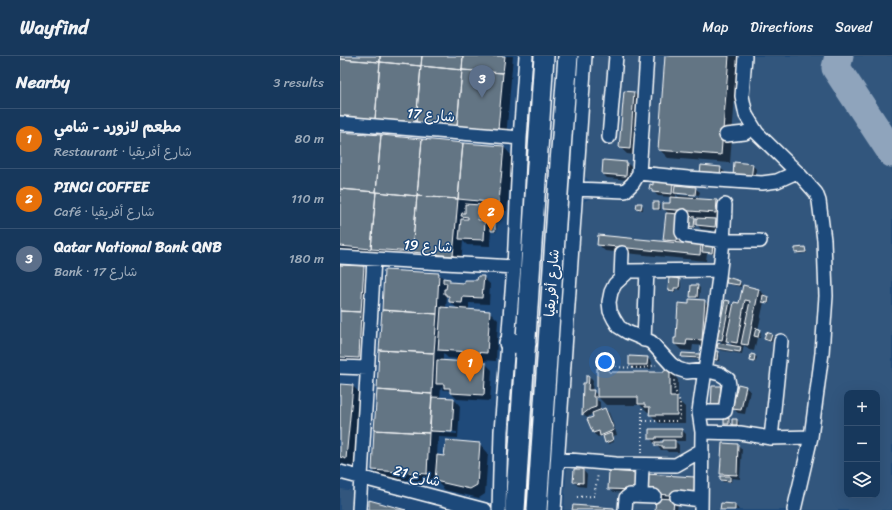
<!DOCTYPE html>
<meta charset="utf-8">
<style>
:root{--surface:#17385c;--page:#203f62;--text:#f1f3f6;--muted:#9eacbb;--line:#365272;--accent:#95b2f1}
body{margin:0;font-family:Sriracha,"Playpen Sans Arabic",sans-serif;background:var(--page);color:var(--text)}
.controls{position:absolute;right:12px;bottom:12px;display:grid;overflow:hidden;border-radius:8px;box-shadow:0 4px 16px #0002}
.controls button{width:36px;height:36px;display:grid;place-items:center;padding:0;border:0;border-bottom:1px solid var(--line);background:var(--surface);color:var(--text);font:20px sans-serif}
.you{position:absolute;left:265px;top:306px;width:14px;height:14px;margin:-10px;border:3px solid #fff;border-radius:50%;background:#1a73e8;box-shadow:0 0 0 6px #1a73e833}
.badge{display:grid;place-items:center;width:26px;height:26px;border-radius:50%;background:var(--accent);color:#fff;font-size:13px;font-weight:700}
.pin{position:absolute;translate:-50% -33px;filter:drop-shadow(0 1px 2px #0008)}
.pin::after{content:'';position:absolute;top:21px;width:14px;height:12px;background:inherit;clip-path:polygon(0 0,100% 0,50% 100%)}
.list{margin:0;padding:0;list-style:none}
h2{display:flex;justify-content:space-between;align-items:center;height:52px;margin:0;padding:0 16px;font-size:17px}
h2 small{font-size:13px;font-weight:400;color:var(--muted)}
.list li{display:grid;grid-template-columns:26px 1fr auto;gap:12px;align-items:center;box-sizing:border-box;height:60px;padding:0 16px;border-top:1px solid var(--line)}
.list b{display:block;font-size:15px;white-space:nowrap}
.list p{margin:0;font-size:13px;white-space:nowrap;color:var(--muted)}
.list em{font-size:13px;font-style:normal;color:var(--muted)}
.icon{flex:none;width:22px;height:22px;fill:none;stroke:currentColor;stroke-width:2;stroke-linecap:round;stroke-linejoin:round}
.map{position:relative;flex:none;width:552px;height:454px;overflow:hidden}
header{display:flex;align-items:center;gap:24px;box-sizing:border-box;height:56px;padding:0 20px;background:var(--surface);border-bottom:1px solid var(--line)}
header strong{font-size:19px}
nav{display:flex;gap:22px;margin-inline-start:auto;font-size:14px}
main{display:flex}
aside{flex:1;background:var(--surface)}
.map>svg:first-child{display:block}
.built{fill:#33577d;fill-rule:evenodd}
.shadow{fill:#0007;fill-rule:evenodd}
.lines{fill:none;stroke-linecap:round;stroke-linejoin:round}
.taxiway{stroke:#8fa4bc;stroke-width:29}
.building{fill:#637584;stroke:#fff}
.minor-casing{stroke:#fff;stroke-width:16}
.highway-casing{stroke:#fff;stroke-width:22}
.path{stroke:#fff;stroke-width:2;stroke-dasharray:1 3;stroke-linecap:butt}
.minor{stroke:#1f4a7a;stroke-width:13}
.highway{stroke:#1f4a7a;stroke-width:19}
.labels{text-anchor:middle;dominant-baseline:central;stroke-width:3;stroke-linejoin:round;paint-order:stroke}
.street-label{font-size:14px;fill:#fff;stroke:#1f4a7a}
</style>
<header>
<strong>Wayfind</strong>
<nav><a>Map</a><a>Directions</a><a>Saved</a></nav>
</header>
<main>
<aside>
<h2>Nearby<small>3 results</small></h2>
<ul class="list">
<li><span class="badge" style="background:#e8710a">1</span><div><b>مطعم لازورد - شامي</b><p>Restaurant · شارع أفريقيا</p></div><em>80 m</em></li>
<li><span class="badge" style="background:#e8710a">2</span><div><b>PINCI COFFEE</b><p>Café · شارع أفريقيا</p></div><em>110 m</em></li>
<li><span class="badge" style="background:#5c6f8a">3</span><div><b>Qatar National Bank QNB</b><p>Bank · شارع 17</p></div><em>180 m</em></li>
</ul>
</aside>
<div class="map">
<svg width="552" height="454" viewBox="0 0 552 454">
<rect width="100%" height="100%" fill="#1f4a7a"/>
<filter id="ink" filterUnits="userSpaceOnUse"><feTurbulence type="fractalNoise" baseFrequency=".025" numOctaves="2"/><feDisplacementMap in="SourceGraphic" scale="8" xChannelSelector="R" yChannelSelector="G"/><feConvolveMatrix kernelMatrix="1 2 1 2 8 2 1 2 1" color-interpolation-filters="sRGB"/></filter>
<g filter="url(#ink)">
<!-- built -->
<path class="built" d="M252,0h300v454h-328l3,-49v-43l16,-216 7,-4 1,-8v-8l-8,-7zM507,337h30v102h-30z
M0,433l15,2 -2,19h-13z"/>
<!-- shadow -->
<path class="shadow" d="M0,0h173l-7,82 -166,-15z
M326,0h72l-8,107 -62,-5 -9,-9z
M294,37l6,6 -4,56 -9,-1 -7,-7z
M0,77l164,14 8,9 -5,55 -23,-2 4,4v4h-4v3l8,9 3,-5 2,2 -1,6h-2l-3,-3 -1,17 -23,-1 -4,-4 -2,23 -121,-11z
M287,107l4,4 -1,13 -23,-2 -4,-4z
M412,109l4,4 -1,13 -21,-5z
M380,112l5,4 -1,6 -23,-5z
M333,128l2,2 20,2 5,4 -1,3 -21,-2v2l21,2v3l17,1 7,7 -1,11 -9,-1 6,7v6l-18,-2 -5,-5 -1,4 -6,-1 -5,-7 -3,24 20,2 2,3 9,-4 2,2v5h4l-2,5 -2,-3 -7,-1 -1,8 -101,-10 -7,-7 69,-1 -3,-3 5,-26 -5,-5 7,-5v-7l-13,-1 -8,-8zM336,138l5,5 -5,-1zM353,161h4v4z
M314,147h5l2,2v5h-5l-2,-2z
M301,148l2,2v4h-4l-2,-2z
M465,192l2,5 -9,1 -2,-2z
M0,210l23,1 9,9 -5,90 -27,-1z
M45,215l54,3 5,5 5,1 4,4h12l13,-3 5,-4 7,7 -1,20 -20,-1v7l21,2 8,8 -2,41 -48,-3 -5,-5v8l43,3 6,6 -2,31 -33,-2 -9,-9h-5l-2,-3 -1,11 14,1 6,7 -2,32 -20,-1 -1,19 8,1 35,-13 8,9 -3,41 -6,4 -34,-8 -10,-10v2l-54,-4 -8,-8zM107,240l3,3v3l8,7h-12zM98,374l19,2v2l-19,-2z
M340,224l1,1v9l-5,-1 -1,3h-5l-1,-2z
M387,226h13l1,2v3l-12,-3z
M358,230l2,2 -1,10h-6l-2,-2z
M404,231l14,2 12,10 -1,5 -5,-2 -6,28 3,2 -1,6h-3l-3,13 -5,-1 -5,-5 -2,9 -22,-4 -2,-2 6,-3 -6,-6 11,-37 5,5 6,-2zM387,284l7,7 -8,-1z
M364,245l7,7 -3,38 -15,-1 -1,6 -11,-1 -6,-6 15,-39z
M431,279l2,1 -1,6 -5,-1 -2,-2z
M374,296h4l2,2 -1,7h-4l-2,-2z
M360,299l2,2 -1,3 -17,-2 -2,-2z
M415,300l2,1 -2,6 -4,-3z
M307,302l5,4 -1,7h-17l-4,-4z
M268,315l3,2h54l5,-2 8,9v20l7,7v16h-26l-9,-9 1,-2h-3l-8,-7h-34l-9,-9v4l3,2v9l5,-2 4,4 8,22 -4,1 1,6 -6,2 -6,-8 -4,1 -5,-4 -5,-14 6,-2 -1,-4 -6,5 -4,-4 4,-30 2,-7 4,4 -1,10 6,4z
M0,329l13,1 8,9 -7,72 -14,-4z
M380,331l4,4 -1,22 -7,-1z
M405,331l5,4 -5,23 -7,-1 -5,-5z
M389,363l2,2 -1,5 -4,-1 -1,-2z
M397,364l2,2v4h-4l-2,-2z
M342,374l4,4v7h-11l4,4v7h-11l-2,-2h-5l-5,-5v-2h-2l-4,-5zM320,384h4v3h-4z
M383,388l15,1 4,4 -2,30 -8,-1 -1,4h-8l-2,-2 3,-3 -3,-3z
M243,414l4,5 -1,12 -8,-1 -4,-4z
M297,418l3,20 -26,-2 -5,-4z
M355,422l6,7 -1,18 -25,-2 3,3 -1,6h-3l1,-8h-2l-1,8h-16l1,-10 -12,-7z
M395,449l4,5h-18z"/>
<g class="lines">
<!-- taxiway -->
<path class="taxiway" d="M499,0l-3,12 56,85"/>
</g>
<!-- building -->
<path class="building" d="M0,0h40v6l-40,-3z
M40,0h42l-1,10 -41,-4z
M82,0h41l-1,14 -41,-4z
M123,0h42l-2,17 -41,-3z
M325,0h64l-8,99 -63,-5z
M0,3l40,3 -5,57 -35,-3z
M40,6l41,4 -5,56 -41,-3z
M81,10l41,4 -5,56 -41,-4z
M122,14l41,3 -5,57 -41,-4z
M284,35l10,1 -4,57 -11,-1z
M0,76l41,3 -5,57 -36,-3z
M41,79l41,4 -5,57 -41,-4z
M82,83l41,4 -5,56 -41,-3z
M123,87l41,3 -5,57 -41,-4z
M263,104l24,2 -1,14 -24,-2z
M394,106l19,2 -2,15 -18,-2z
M361,109l20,2 -1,8 -20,-2z
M313,124l20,3 -1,11 -20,-2v-3h-3l1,-5 3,1z
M335,129l21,2 -1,8 -21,-2z
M0,133l36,3 -5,57 -31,-3z
M36,136l41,4 -5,56 -41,-3z
M77,140l41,3 -5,57 -41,-4z
M330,141l47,3 -1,13 -53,-4v-6h7z
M313,146h6v7h-6z
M297,147h5l-1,6 -5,-1z
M125,148l17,1v6h-4v9h7l-1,20 -25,-1 2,-20h7v-2l-7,-1 1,-3h3z
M326,157l14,1 -3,27 -14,-1z
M347,160l8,1 -1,10 -8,-1z
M356,162l20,1 -1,8 -19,-2z
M151,167h4v8h-4z
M258,179l103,10 -1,10 -103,-10z
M363,188l10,1 -1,8 -10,-1z
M465,191l1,5 -11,1v-5z
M0,209l24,1 -3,46 -21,-1z
M44,214l55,3 -2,41 -55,-4z
M138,220h6l-2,22 -19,-1 -1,6 -13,-1v-6h-3v-2h-2v-5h2l1,-6h-4v-5l7,1v3l14,1v-3h13z
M329,221l11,2 -1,9h-5v3l-6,-1z
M387,221l13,4 -1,4 -13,-2z
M351,229h7l-1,12h-7z
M403,229l16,4 -11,56 -7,-1 9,-43 -5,-1 -8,43 -11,-2 8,-39 5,1z
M423,239l6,2 -1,6 -6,-1z
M349,243l16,1 -3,40 -15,-1 -1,6 -12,-1v-6h2l2,-35 11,1z
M385,244l5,1 -8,39 -5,-1z
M101,251l49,4 -3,42 -49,-3z
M42,254l55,4 -3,39 -55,-3z
M0,255l21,1 -2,46 -19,-1z
M416,272l4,1 -2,8 -4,-1z
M426,276l6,2 -2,7 -6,-2z
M378,287l23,4 -1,5 -23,-4z
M39,294l55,3 -2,41 -55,-4z
M373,295h5l-1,9 -5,-1z
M342,297l18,1v4l-19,-1z
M411,298l4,1 -1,7 -4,-1z
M289,300l19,1 -1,8h-18z
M97,304l49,3 -2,32 -34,-2v-5h-6v-4h-8z
M257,312l12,2v2h55v-2h6v27h7v18h-28l1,-8h-5v-3h-7v-7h-41z
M246,320h3l-1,14h6l-1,7h3v10l-6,2 -8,6 1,-32h3z
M0,328l13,1 -7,74 -6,-2z
M398,328l8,2 -5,24 -9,-1z
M372,330h9l-2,23h-8z
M37,334l55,4 -3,39 -55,-3z
M92,341l22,1 -2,34 -22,-1z
M265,352l9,22 -14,6 -1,-5 -6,2 -6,-14 6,-2 -1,-4z
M384,362h5v6h-5z
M392,363h5v6h-5z
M309,373h33v8h-26v2h-7z
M34,374l55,3 -2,41 -55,-4z
M271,377l2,7 -8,3 -2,-7z
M106,384l34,3 -3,42 -7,4 -35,-8 2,-26 7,1z
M323,384h12v8h-12v-2h-8v-4h8z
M382,387l16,1 -1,31 -17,-1z
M234,413h9v14l-10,-1z
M269,415l28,2 -1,17 -28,-1z
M306,418l49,3 -1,20 -50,-4z
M380,420h10v5l-10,-1z
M316,442l18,1 -1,11h-18z
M29,444l37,10h-37z
M381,447l14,1v6h-15z
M233,449l41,3v2h4h-46z"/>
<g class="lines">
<defs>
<path id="minor" d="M405,0l-3,40 4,19 11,18 43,42 16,18 3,8 5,39 2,56 -4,57 -11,84 -17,73
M0,67l180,15
M386,79l19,-2 8,-5
M269,81l7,-81
M299,117l49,5 74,5 15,-2 20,-9
M236,133l49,2 8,-8 6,-10 8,-117
M343,160l-1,16 3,4 39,5h36
M0,201l174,10
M281,221l1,-24
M304,284l3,-70
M0,311l27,1
M359,356h24l2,-1 4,-26 -1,-6 -8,-5 -15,-4 -18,2 -9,-3 -7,-5 -20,-22 -24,-10 -8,-5 -5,-8 -4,-8 -1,-9 2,-10 4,-8 14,-13 90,-1
M362,376l38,1 31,5 40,-1
M431,382l10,-97
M218,403l58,5 60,1 26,-15
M0,416l145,38
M301,438l1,-29
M337,441l24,3
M19,454l15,-251
M159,454l2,-79 13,-164 6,-129 6,-82
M214,454l31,-454
M285,454l1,-12 4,-3 24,1
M361,454l1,-78 -3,-20c9,-69 24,-138 26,-207"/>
<path id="highway" d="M169,287l17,1
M175,454l29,-454
M197,454l23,-347 8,-107"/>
</defs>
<!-- minor casing -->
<use href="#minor" class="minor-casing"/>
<!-- highway casing -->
<use href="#highway" class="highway-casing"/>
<!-- path -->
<path class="path" d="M272,311l31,1 13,-3
M302,352v46
M303,365h34l3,-3v-16l-6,-14v-9
M237,441l17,-1 4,-22"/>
<!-- minor -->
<use href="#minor" class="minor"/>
<!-- highway -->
<use href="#highway" class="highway"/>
</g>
</g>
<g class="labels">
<!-- street labels -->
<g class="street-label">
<text transform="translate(91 59) rotate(5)">شارع 17</text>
<text transform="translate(88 190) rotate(3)">شارع 19</text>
<text transform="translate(212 227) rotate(-86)">شارع أفريقيا</text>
<text transform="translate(77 420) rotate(15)">شارع 21</text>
</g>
</g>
</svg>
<div class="controls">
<button>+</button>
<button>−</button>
<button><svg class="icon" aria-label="layers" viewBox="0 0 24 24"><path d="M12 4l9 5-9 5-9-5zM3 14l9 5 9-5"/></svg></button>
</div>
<div class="you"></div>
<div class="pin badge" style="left:130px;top:326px;background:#e8710a">1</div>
<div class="pin badge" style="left:151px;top:175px;background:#e8710a">2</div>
<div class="pin badge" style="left:142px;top:42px;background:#5c6f8a">3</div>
</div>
</main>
